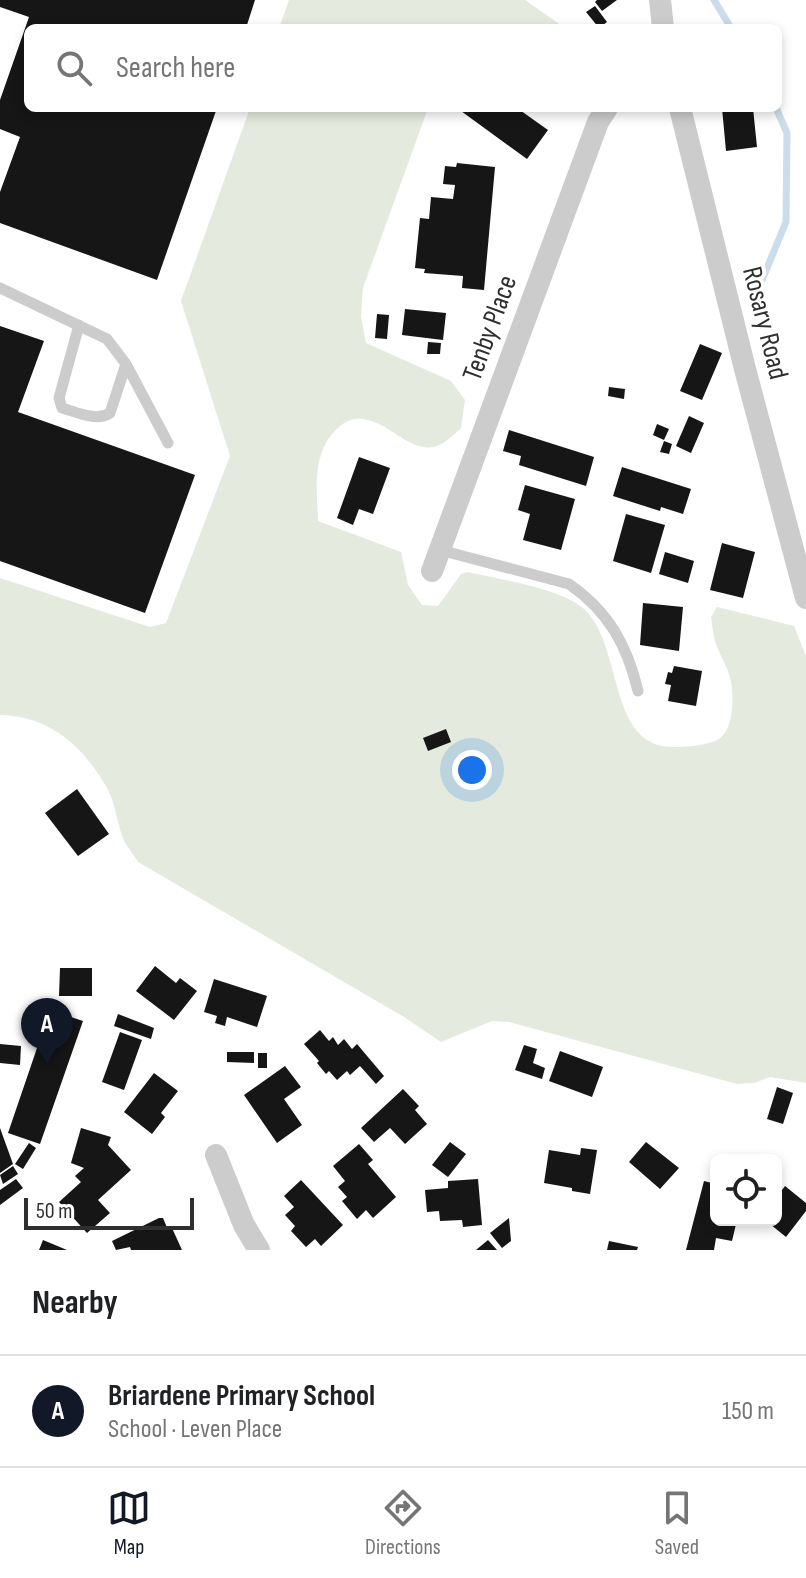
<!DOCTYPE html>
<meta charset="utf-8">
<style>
:root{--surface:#fff;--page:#f6f6f6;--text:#202124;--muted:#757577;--line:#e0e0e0;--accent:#111827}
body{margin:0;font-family:"Sofia Sans Condensed",sans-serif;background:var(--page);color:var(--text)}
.controls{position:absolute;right:24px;bottom:24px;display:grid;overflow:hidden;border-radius:12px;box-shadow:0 4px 12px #0003}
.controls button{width:72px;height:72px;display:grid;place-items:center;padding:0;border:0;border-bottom:2px solid var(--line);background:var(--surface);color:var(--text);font:40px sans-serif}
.scale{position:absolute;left:24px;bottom:20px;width:170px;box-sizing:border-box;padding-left:8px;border:4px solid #2f2f2f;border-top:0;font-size:22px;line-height:28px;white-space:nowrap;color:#2f2f2f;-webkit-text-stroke:6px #fff;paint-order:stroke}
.you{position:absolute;left:472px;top:770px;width:28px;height:28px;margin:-20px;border:6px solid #fff;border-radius:50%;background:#1a73e8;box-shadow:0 0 0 12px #1a73e833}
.badge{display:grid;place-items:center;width:52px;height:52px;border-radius:50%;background:var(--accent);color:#fff;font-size:26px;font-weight:700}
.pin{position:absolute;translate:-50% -66px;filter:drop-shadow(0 2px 4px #0008)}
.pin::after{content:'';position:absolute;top:42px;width:28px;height:24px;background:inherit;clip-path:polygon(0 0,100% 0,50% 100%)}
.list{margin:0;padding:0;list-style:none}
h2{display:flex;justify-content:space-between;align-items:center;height:104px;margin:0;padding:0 32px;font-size:34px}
h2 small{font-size:26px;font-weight:400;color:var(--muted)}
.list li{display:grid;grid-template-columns:52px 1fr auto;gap:24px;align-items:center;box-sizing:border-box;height:112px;padding:0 32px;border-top:2px solid var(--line)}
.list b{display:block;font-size:30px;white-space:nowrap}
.list p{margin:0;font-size:26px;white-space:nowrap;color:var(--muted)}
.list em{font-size:26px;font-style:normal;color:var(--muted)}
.icon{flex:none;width:44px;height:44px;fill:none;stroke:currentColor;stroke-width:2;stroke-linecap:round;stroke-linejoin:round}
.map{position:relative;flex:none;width:806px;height:1250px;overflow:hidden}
.search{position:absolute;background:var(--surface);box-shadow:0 4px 12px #0003;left:24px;right:24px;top:24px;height:88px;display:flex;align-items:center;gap:20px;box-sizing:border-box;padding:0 28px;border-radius:12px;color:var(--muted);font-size:30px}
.sheet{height:216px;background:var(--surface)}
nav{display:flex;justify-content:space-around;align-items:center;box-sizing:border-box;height:112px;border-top:2px solid var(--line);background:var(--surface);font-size:22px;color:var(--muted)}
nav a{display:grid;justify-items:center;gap:4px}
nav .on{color:var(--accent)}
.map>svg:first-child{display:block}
.green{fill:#e4ebde}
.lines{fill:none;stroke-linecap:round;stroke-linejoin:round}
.stream{stroke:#cbddea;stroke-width:7}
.building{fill:#161616}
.service{stroke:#ccc;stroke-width:11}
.minor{stroke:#ccc;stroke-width:22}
.labels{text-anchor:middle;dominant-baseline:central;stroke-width:8;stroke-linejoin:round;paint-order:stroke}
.street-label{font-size:28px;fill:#2f2f2f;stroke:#fff}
</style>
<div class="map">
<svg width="806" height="1250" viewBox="0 0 806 1250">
<rect width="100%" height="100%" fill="#fff"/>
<!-- green -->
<path class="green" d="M289,0h236l40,28h-286z
M250,108h178l-65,180 -2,29 5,26 85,38 14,19 -4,28c-10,9 -21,22 -37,19 -20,-3 -37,-23 -56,-27 -12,-3 -21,0 -29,7 -28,25 -22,61 -21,94l83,31 7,33 14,20 16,1 23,-32 7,-2c30,7 95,17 116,37 40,37 23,138 89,138 14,0 28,-1 42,-6 19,-7 19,-43 16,-60 -3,-14 -12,-27 -16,-40 -2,-8 -3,-16 -4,-24l6,-10 77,19 12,30v427l-36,-6 -16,6 -17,1 -228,-62 -17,-1 -51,21 -37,-25 -266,-155c-4,-7 -10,-14 -14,-21 -7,-17 -8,-37 -17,-53 -24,-42 -57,-72 -107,-73v-137l150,49 16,-4 64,-167 -49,-155z"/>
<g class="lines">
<!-- stream -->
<path class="stream" d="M714,0l17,28
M753,302l33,-80 1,-89 -11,-25"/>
</g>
<!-- building -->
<path class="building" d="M0,0h255l-9,28h-218v80h189l-60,172 -157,-57v-31l20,-55 -20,-8v-29l29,-83 -29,-10z
M597,0h20l-15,11 -7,-9z
M595,6l12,16 -8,6 -13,-16z
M464,108h53l31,22 -21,29 -66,-48z
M722,108h31l4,39 -31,4z
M457,163l38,4 -11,123 -22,-2 1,-12 -39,-3 1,-4 -10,-1 5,-50 9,1 2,-22 22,2 2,-14 -12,-1 2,-18 11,1z
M405,309l41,4 -3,27 -41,-5z
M377,314l12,1 -2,24 -12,-1z
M0,326l44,15 -26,71 177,63 -50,138 -145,-52z
M428,342l13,1 -1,11h-13z
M700,344l22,9 -20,47 -22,-9z
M609,387l16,2 -1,10 -16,-3z
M689,416l15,7 -13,30 -15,-7z
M657,424l12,5 -5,11 -11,-5z
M509,430l85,27 -8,29 -67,-21 2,-9 -18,-5z
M664,441l8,3 -3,10 -9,-2z
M359,457l31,11 -17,46 -14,-5 -6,16 -16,-7z
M622,467l69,22 -8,25 -22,-7 -1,4 -47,-15z
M525,485l50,14 -14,51 -38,-10 7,-26 -12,-4z
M626,514l39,11 -14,48 -38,-12z
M722,543l33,9 -12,46 -33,-8z
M665,552l29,9 -6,22 -29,-9z
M643,603l40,4 -4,44 -39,-6z
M674,666l28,5 -6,35 -28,-5 3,-16 -6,-1 3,-12 4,1z
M446,729l5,13 -23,9 -5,-13z
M77,789l32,45 -31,22 -33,-43z
M155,966l21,17 4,-5 17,13 -23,29 -38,-29z
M60,968h32v28h-33z
M214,979l53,17 -10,31 -30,-10 -2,9 -10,-3 2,-7 -13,-4z
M50,1010l33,11 -43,123 -32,-11z
M118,1014l36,14 -3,11 -37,-13z
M320,1030l9,11 4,-4 5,8 6,-6 8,10 5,-5 27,32 -8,8 -16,-18 -10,9 -3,-4 -10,9 -8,-9 -3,3 -9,-11 2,-2 -15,-17z
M120,1032l22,8 -18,50 -22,-8z
M0,1044l21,2 -1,19 -20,-2z
M524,1045l13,4 -4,14 12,5 -3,11 -27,-9z
M560,1051l43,16 -11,30 -43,-16z
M227,1052h27v11l-27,-1z
M258,1053h9v15h-9z
M285,1066l16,21 -17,12 18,26 -25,18 -33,-48z
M154,1073l24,18 -17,22 4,4 -13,17 -28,-22z
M777,1087l16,6 -10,31 -16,-5z
M403,1089l16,17 -4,4 12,14 -22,20 -15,-16 -16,14 -13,-14z
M0,1128l13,36 -13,9z
M81,1128l30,9 -3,8 23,25 -33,30 12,13 -23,20 -28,-31 22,-20 -6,-6 9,-8 -13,-5z
M450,1142l16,12 -18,23 -16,-12z
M646,1142l33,26 -19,21 -31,-27z
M29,1143l7,5 -13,21 -8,-5z
M359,1144l14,16 -5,4 28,33 -23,21 -7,-8 -9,9 -15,-18 5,-4 -9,-10 7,-6 -12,-15z
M581,1148l16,2 -7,44 -18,-3v-3l-28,-5 5,-33 31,5z
M13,1166l5,8 -15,10 -3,-9z
M16,1179l7,9 -23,17v-15z
M478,1179l4,46 -19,2 -1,-7 -22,1 -1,-10 -12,1 -2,-22 23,-2v-7z
M301,1180l42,45 -22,21 -6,-7 -9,8 -15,-16 4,-5 -10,-11 9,-8 -10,-11z
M704,1181l12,3v36h21l-5,21 -16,-3 -2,12h-28z
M785,1186l21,17v8l-20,26 -21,-17h11v-22z
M159,1218h4l5,12 4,-2 10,22h-51l-1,-3 -14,3 -4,-9z
M509,1218l2,23 -9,7 -12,-15z
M43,1240l24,10h-28z
M488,1240l9,10h-21z
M609,1241l29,6 -1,3h-30z"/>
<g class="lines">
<!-- service -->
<path class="service" d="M0,288l107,51 19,25 42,79
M79,325l-20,73 3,10c15,4 34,14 48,5l16,-49
M440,550l129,34c40,28 58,61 69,107"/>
<!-- minor -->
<path class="minor" d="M660,0l3,28
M680,108l65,261 61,229
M432,571l166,-449 9,-14
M216,1155l28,70 15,25"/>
</g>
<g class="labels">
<!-- street labels -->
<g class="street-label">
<text transform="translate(765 323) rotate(76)">Rosary Road</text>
<text transform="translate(490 328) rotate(-70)">Tenby Place</text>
</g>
</g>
</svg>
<div class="controls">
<button><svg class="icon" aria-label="locate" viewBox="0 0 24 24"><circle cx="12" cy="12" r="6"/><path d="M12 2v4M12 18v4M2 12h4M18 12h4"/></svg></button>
</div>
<div class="scale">50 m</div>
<div class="you"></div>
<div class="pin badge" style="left:47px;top:1064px">A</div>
<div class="search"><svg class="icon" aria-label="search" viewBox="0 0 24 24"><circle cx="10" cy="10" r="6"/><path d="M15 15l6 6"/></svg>Search here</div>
</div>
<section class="sheet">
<h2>Nearby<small></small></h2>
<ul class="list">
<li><span class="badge">A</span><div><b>Briardene Primary School</b><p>School · Leven Place</p></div><em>150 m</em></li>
</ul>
</section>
<nav>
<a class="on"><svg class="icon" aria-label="map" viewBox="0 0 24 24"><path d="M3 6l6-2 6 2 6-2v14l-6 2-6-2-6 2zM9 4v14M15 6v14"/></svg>Map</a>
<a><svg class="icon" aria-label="directions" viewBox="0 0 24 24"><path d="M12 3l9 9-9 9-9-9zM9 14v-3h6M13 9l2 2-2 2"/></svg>Directions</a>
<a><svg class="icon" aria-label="saved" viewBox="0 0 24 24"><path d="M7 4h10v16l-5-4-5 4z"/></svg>Saved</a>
</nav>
